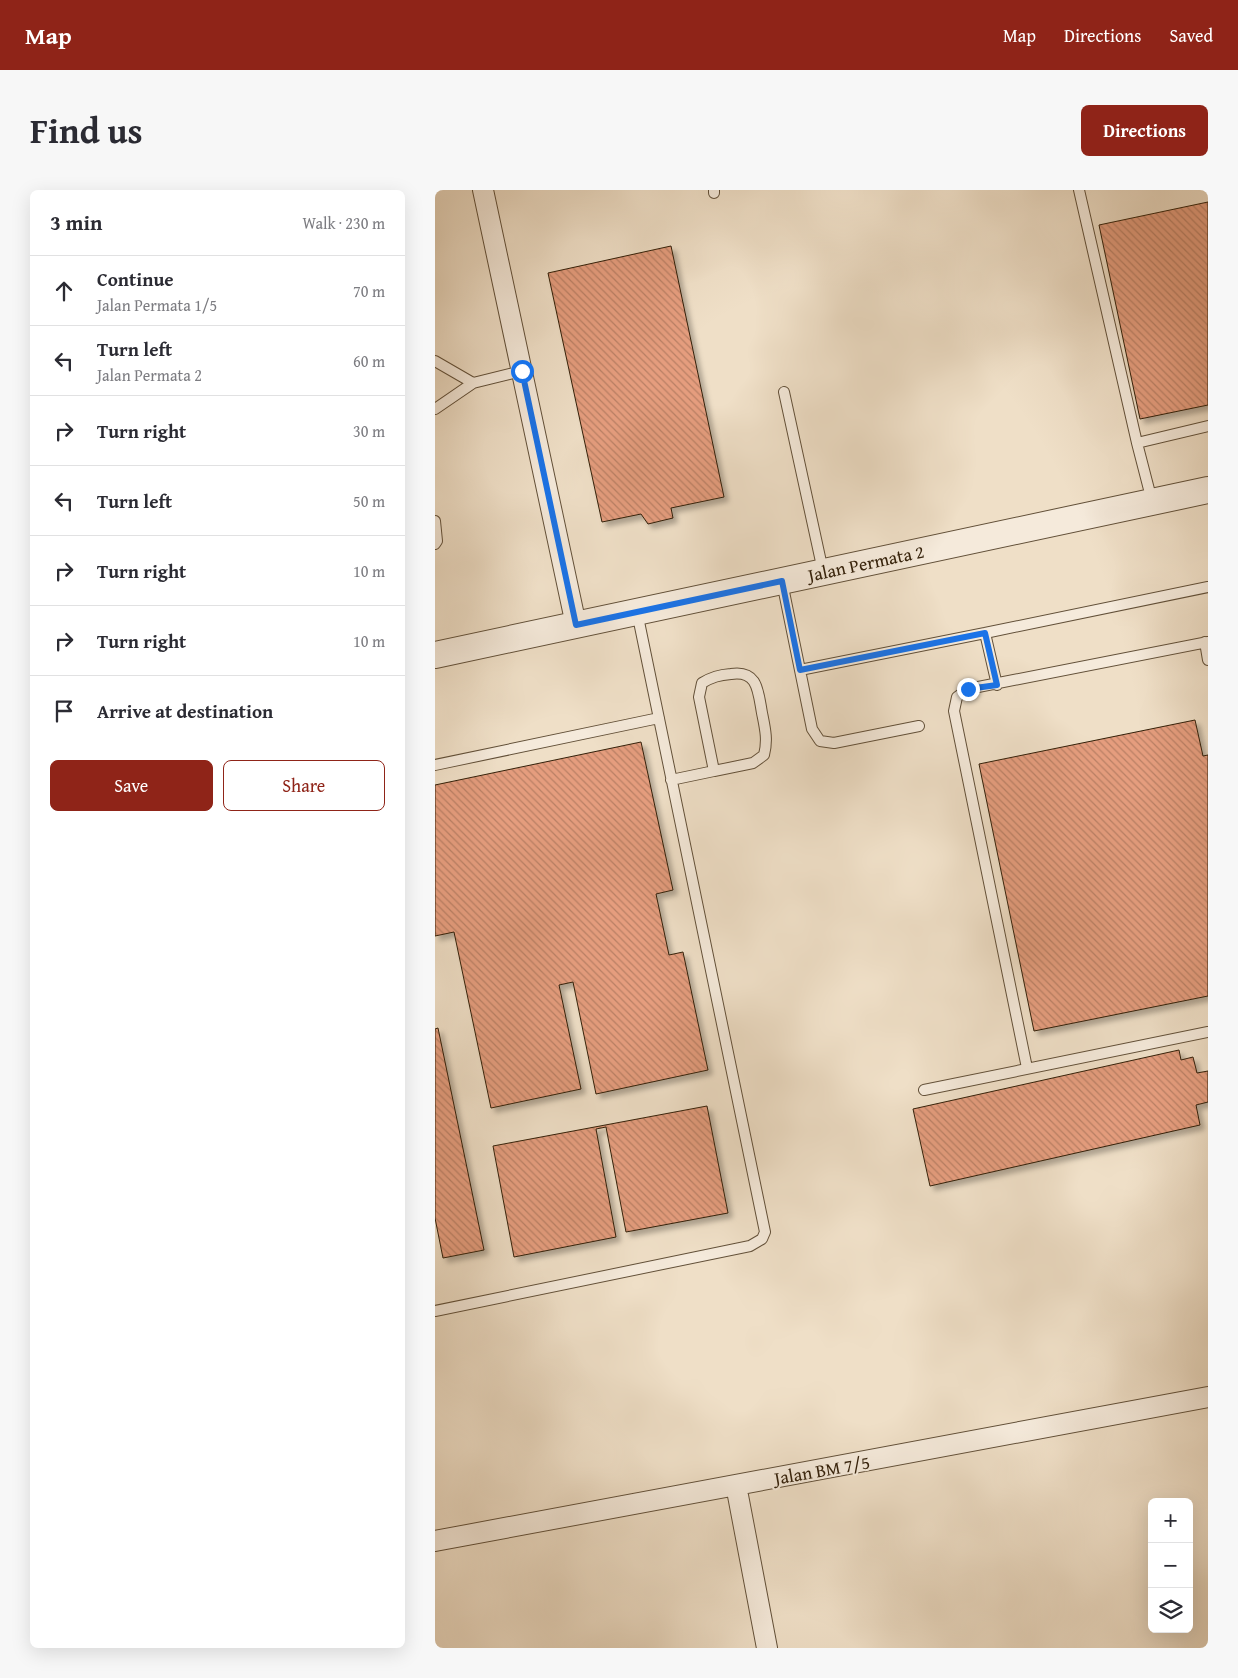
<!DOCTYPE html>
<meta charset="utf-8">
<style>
:root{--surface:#fff;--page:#f7f7f7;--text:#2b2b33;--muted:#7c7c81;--line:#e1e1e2;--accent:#8f2418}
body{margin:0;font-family:"Gentium Book Plus",serif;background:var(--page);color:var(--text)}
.controls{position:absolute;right:15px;bottom:15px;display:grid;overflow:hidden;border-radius:8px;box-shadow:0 5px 20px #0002}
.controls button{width:45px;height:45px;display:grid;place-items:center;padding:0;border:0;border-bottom:1px solid var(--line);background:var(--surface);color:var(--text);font:25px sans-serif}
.stop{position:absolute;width:15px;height:15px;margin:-11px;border:4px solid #1a73e8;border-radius:50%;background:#fff}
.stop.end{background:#1a73e8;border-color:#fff;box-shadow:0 1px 5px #0008}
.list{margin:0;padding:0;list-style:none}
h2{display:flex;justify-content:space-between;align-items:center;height:65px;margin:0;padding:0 20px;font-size:21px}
h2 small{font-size:16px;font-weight:400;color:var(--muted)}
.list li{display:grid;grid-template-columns:32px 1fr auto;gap:15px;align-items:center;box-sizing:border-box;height:70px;padding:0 20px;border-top:1px solid var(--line)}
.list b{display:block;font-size:19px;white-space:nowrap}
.list p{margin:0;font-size:16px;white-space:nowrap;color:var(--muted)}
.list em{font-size:16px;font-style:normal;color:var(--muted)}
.actions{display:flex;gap:10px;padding:15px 20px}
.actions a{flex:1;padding:11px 0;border:1px solid var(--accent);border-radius:8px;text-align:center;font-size:18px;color:var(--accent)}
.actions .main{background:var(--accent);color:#fff}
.icon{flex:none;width:28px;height:28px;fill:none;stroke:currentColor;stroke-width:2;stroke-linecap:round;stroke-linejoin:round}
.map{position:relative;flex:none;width:773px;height:1458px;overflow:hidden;border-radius:8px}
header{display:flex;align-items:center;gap:30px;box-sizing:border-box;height:70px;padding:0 25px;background:var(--accent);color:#fff}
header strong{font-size:24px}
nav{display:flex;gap:28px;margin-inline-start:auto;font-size:18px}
.intro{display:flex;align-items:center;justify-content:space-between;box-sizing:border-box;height:120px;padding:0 30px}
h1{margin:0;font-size:35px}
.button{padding:12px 22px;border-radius:8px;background:var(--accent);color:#fff;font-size:18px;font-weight:700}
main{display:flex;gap:30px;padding:0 30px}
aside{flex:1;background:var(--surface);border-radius:8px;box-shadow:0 5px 20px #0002}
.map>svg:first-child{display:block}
.building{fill:url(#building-back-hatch);stroke:#33200a;filter:url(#shadow)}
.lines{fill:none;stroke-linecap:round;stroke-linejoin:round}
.service-casing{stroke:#625039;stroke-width:12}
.minor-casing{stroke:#625039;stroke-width:22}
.tertiary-casing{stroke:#625039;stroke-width:28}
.service{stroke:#f5eadb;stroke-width:10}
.minor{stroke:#f5eadb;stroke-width:20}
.tertiary{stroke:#f5eadb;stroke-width:26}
.route{stroke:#1a73e8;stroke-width:6}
.labels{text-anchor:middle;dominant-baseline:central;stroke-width:4;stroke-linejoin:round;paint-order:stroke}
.street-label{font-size:18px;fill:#33200a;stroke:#f5eadb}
</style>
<header>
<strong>Map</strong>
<nav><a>Map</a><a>Directions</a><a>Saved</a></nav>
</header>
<div class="intro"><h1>Find us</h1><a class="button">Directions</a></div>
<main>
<aside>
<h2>3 min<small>Walk · 230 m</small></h2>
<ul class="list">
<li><svg class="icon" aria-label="ahead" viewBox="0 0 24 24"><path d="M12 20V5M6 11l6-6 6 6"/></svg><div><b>Continue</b><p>Jalan Permata 1/5</p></div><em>70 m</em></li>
<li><svg class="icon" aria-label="left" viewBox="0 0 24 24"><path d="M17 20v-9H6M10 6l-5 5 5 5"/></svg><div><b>Turn left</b><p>Jalan Permata 2</p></div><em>60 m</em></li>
<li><svg class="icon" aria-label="right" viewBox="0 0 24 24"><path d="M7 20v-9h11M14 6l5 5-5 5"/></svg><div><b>Turn right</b></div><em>30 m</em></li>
<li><svg class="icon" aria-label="left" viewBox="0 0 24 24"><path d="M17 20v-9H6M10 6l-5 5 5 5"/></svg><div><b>Turn left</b></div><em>50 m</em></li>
<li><svg class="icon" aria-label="right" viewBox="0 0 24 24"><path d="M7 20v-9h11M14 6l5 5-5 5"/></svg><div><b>Turn right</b></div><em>10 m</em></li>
<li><svg class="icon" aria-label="right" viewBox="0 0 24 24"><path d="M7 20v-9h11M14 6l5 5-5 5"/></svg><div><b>Turn right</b></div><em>10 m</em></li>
<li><svg class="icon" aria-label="arrive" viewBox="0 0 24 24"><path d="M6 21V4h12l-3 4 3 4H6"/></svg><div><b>Arrive at destination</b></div></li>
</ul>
<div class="actions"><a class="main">Save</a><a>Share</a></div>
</aside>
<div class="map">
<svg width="773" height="1458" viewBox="0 0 773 1458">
<defs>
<pattern id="building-back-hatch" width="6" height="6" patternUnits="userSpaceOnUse" patternTransform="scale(1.25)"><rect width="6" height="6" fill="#e59d7e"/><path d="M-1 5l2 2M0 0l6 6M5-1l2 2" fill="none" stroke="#ba8065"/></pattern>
<filter id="shadow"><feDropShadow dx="4.5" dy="4.5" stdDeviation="2.5" flood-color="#0004"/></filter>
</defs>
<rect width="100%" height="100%" fill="#efdfc7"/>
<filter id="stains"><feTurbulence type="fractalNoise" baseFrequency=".004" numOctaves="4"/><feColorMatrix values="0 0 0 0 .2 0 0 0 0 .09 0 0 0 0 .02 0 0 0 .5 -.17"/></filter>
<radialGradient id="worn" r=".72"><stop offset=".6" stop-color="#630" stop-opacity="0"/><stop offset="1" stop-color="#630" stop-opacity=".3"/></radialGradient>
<!-- building -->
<path class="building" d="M773,12v203l-68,14 -41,-194z
M236,56l53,251 -53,11 2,10 -25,6 -7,-10 -39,8 -54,-249z
M760,530l8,36 5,-1v241l-174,35 -55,-267z
M206,552l32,148 -17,4 13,61 14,-3 25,118 -112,24 -23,-112 -14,3 22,104 -90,19 -37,-176 -19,4v-151z
M3,838l46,222 -41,8 -8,-40v-189z
M744,860l2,10 12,-3 4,16 11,-2v31l-12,3 4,20 -270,61 -17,-77z
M272,916l21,107 -102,19 -20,-105 -10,2 20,108 -102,20 -21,-111z"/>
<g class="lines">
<defs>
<path id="service" d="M279,0v3
M644,0l58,253
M0,171l38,22
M349,202l39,179
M0,219l38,-26 49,-12
M717,311l-15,-58 71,-17
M0,331l2,20 -2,3
M347,392l30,147 8,12 14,2 85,-17
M550,443l223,-46
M770,452l3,18
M365,480l185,-37 12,52
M0,575l224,-47
M236,590l43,-9 -15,-74 3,-14c10,-6 17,-8 29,-9 27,-4 27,17 31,39 3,15 6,27 2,42l-11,8 -39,8
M592,878l-73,-357 3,-14 11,-8 240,-47
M489,900l284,-58
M0,1121l315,-65 12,-7 3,-7 -128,-620"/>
<path id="minor" d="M48,0l93,435
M301,1295l31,163
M0,1351l773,-144"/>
<path id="tertiary" d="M0,465l773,-165"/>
</defs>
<!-- service casing -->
<use href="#service" class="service-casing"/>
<!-- minor casing -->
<use href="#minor" class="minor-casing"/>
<!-- tertiary casing -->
<use href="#tertiary" class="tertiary-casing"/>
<!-- service -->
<use href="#service" class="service"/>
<!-- minor -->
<use href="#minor" class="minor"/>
<!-- tertiary -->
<use href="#tertiary" class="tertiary"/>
</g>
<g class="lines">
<!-- route -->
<path class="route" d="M87,181l54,254 206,-44 18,89 185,-37 12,52 -29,4"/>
</g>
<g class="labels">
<!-- street labels -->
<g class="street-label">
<text transform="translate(431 373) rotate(-12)">Jalan Permata 2</text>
<text transform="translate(387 1280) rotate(-10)">Jalan BM 7/5</text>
</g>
</g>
<rect width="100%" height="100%" filter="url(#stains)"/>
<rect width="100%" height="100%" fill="url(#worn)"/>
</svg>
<div class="controls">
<button>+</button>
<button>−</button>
<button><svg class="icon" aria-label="layers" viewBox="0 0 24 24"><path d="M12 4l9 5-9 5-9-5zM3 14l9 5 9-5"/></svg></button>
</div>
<div class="stop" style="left:87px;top:181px"></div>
<div class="stop end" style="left:533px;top:499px"></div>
</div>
</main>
